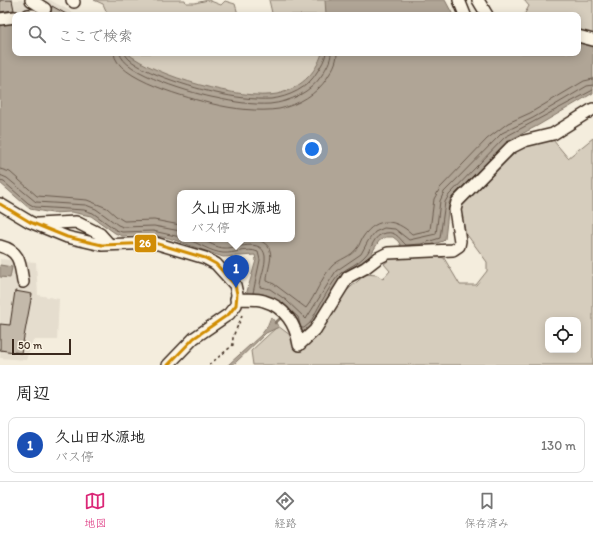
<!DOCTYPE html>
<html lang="ja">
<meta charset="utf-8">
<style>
:root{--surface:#fff;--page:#f2f2f2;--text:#222;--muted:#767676;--line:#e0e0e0;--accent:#db2777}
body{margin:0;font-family:Itim,"Klee One",sans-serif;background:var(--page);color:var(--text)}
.controls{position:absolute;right:12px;bottom:12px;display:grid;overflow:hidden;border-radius:8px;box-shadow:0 2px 10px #0003}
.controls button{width:36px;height:36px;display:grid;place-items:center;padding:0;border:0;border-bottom:1px solid var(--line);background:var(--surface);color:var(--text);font:20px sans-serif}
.scale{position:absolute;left:12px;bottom:10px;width:59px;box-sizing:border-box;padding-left:4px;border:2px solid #3b2a1e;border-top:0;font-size:11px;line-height:14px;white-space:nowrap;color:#3b2a1e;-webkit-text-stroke:3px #fcf5e5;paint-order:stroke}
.you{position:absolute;left:312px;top:149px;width:14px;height:14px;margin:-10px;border:3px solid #fff;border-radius:50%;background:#1a73e8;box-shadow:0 0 0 6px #1a73e833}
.badge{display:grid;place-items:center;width:26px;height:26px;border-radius:50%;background:var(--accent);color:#fff;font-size:13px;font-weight:700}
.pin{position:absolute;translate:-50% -33px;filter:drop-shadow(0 1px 2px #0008)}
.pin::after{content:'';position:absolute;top:21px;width:14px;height:12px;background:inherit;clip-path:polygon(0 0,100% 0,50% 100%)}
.popup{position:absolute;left:177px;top:190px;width:118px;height:52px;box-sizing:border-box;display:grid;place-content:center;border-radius:8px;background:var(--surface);filter:drop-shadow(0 1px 3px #0005);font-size:13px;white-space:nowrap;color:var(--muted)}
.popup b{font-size:15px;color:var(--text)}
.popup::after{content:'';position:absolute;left:50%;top:100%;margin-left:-8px;border:8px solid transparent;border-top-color:var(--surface)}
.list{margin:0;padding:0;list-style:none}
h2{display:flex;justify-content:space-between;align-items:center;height:52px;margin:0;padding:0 16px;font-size:17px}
h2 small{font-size:13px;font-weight:400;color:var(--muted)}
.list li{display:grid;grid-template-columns:26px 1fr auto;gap:12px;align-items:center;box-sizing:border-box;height:56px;margin:0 8px 8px;padding:0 8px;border:1px solid var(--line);border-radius:8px}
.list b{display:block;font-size:15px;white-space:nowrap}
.list p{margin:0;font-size:13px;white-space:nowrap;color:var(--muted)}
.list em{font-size:13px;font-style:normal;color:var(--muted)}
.icon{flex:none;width:22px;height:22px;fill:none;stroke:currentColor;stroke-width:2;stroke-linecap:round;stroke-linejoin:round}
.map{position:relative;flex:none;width:593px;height:365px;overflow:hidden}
.search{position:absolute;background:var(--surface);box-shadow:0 2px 10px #0003;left:12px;right:12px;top:12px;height:44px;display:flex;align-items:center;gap:10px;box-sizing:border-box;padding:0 14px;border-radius:8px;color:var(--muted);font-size:15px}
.sheet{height:116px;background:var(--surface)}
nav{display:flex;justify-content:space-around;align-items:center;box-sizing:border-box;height:56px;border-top:1px solid var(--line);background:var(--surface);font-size:11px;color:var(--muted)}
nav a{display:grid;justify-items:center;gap:2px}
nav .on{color:var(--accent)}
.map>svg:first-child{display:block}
.built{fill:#e5ddce}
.green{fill:#d6cdbd;stroke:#887c6e;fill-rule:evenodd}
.water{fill:#b0a596;stroke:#817466;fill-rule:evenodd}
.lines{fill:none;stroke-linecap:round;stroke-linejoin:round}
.shore{stroke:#6a5b4e;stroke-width:1}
.stream{stroke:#817466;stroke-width:2.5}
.building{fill:#c3b9aa;stroke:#3b2a1e}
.minor-casing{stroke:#3b2a1e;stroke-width:14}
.path{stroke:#3b2a1e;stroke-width:1.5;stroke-dasharray:3 3;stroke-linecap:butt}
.minor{stroke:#fcf5e5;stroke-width:11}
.bus-1-casing{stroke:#fcf5e5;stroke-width:6}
.bus-1{stroke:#d18d06;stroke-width:3}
.line-badge{stroke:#fcf5e5;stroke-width:1.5}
.badge-label{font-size:11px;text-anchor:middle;font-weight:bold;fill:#fff}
</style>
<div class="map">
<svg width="593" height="365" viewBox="0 0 593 365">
<rect width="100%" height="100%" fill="#f4eddd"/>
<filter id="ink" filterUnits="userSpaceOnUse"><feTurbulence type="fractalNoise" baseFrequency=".025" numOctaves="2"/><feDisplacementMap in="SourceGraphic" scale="8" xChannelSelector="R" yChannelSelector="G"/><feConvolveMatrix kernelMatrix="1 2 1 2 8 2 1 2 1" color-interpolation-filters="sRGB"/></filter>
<g filter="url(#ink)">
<!-- built -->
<path class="built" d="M0,0h50l27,15h-62l-15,9z
M0,259l36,3 2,33 21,4 -2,41h-24l-7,20 -26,-2z"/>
<!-- green -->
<path class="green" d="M94,0h91l1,3h9l13,-3 13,5 4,-4 10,3 3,10 14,1h-144l-5,-11z
M269,0h63l2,15h-65l3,-2z
M524,0h69v37l-15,-4v-18h-54l5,-9z
M110,53h221l-26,40 -97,6z
M593,138v227h-340l-2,-14 27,-25 16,12 7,14 27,-35 16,-24 22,-19 11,1 6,4 7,-8 -6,-7 10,-8 36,-1 14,3 16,27h16l11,-14v-9l-25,-34 -6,-17 36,-39 33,-27 28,-5 15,18zM548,320h30v30h-30z"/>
<!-- water -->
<path class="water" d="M325,0h120l8,15h-127z
M15,21v32h112c28,23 115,48 150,41 22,-5 39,-20 45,-41h256v-13l15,4v49l-56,33 -29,15 -56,56 -3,6 -4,36 -2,2 -21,7h-20l-4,-7 -5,-4h-7l-7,4 -12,20 -54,65 -11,10 -8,-16 -48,-25 10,-35 -1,-5 -32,2 -54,-19 -21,-3 -26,1 -7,-3 -24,-17 -20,-4 -19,1 -22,-4 -30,-26v-159zM180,193h112v46h-112z
M0,265l12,2 -2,11 -10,-1z
M271,317l8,10 -13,6 -33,32h-5l33,-30 6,-8z"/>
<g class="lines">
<!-- shore -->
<path class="shore" d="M114,53c1,26 77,46 99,51 20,5 46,8 66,5 19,-4 38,-15 48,-31 5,-8 10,-15 10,-25
M120,53c1,20 78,42 96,45 17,4 37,7 54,6 20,-2 41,-12 52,-29 4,-7 9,-14 9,-22
M125,53c2,16 75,37 91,40 17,4 38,7 55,6 18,-2 37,-11 46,-27 4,-6 8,-12 9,-19
M0,169l10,3 27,24 50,4 20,8 9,8 8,5 30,-1 26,5
M0,175l7,3 29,24 50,3 10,4 22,16 5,2 31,-1 26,5
M0,181l4,1 24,21 7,4 49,3 9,3 23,17 6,2 31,-1 27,6
M187,239c11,4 24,13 36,14 11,1 24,-6 35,-1l2,8 -7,33
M201,239c7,3 16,9 23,9 12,1 38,-11 41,8 1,10 -5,21 -5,31l10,2 16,11 20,19 30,-48 25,-17 7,-13 7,-9 9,-4 11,1 14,11 27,-6 4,-33 4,-9 58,-59 31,-15 54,-32 6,-1
M255,239c26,7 12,25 12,42l7,3 32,24c10,-13 15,-30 26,-42 7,-7 19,-9 25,-18 3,-3 3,-7 6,-11 14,-21 33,-18 49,-3l18,-4 4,-31 6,-11 47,-49 21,-16 22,-10 54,-32 9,-2
M291,311l7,6 3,11h3l6,-5c6,-11 23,-44 31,-50 7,-6 17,-9 23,-16 9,-8 8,-22 22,-24 11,-2 14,7 20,12l15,-1 19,-6 5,-36 4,-7 56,-58 88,-47"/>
<!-- stream -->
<path class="stream" d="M275,323l8,-7"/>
</g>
<!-- building -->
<path class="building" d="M0,0h12l2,10 -14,2z
M52,6l16,9h-19l2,-3z
M15,291l17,3 -11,59 -21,-3v-26l10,1z"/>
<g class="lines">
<defs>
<path id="minor" d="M31,0l14,9
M72,0l2,2
M459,0l6,15
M478,0l9,15
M28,15h5
M0,19l15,-2
M578,36l15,4
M0,204l30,18 37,15 35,8 53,-2 50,15 11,6 19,21 2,9 -1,11 -7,9 -35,24 -26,27
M38,224l38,-2 24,12 9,10
M0,246c20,5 20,17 23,36
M236,299c9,1 20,-1 28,2 21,6 32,24 35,44
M299,345l16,-15 33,-53 17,-9 13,-10 10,-5 65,-3 6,-4 1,-5 -5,-31 2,-8 53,-54 14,-7 29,-7 40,-25"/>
</defs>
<!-- minor casing -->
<use href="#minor" class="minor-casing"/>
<!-- path -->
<path class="path" d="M209,365l24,-20c-2,-12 7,-19 9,-31"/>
<!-- minor -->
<use href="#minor" class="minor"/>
<defs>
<path id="bus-1" d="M0,204l30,18 37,15 35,8 53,-2 50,15 11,6 19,21 2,9 -1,11 -7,9 -35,24 -26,27"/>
</defs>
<!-- bus-1 casing -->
<use href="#bus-1" class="bus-1-casing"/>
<!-- bus-1 -->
<use href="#bus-1" class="bus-1"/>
</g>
</g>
<rect class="line-badge" x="134" y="234" width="23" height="19" rx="4" fill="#d18d06"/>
<g class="badge-label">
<text x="145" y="247">26</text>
</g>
</svg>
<div class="controls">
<button><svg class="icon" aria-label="locate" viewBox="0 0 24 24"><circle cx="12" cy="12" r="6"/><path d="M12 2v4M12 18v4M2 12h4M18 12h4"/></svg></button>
</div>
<div class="scale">50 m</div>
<div class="you"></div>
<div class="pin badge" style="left:236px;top:288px;background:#1a4fb4">1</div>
<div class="popup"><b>久山田水源地</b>バス停</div>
<div class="search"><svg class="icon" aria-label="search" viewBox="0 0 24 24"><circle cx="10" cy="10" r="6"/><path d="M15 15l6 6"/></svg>ここで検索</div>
</div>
<section class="sheet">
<h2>周辺<small></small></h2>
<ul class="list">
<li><span class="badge" style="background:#1a4fb4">1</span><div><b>久山田水源地</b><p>バス停</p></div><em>130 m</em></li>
</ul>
</section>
<nav>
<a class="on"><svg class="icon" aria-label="map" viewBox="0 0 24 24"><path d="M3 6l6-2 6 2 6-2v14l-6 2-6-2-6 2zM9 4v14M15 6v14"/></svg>地図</a>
<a><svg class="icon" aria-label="directions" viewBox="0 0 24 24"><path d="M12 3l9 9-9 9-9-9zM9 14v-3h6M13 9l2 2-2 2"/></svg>経路</a>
<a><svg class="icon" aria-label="saved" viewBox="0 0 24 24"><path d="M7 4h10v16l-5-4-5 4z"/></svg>保存済み</a>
</nav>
